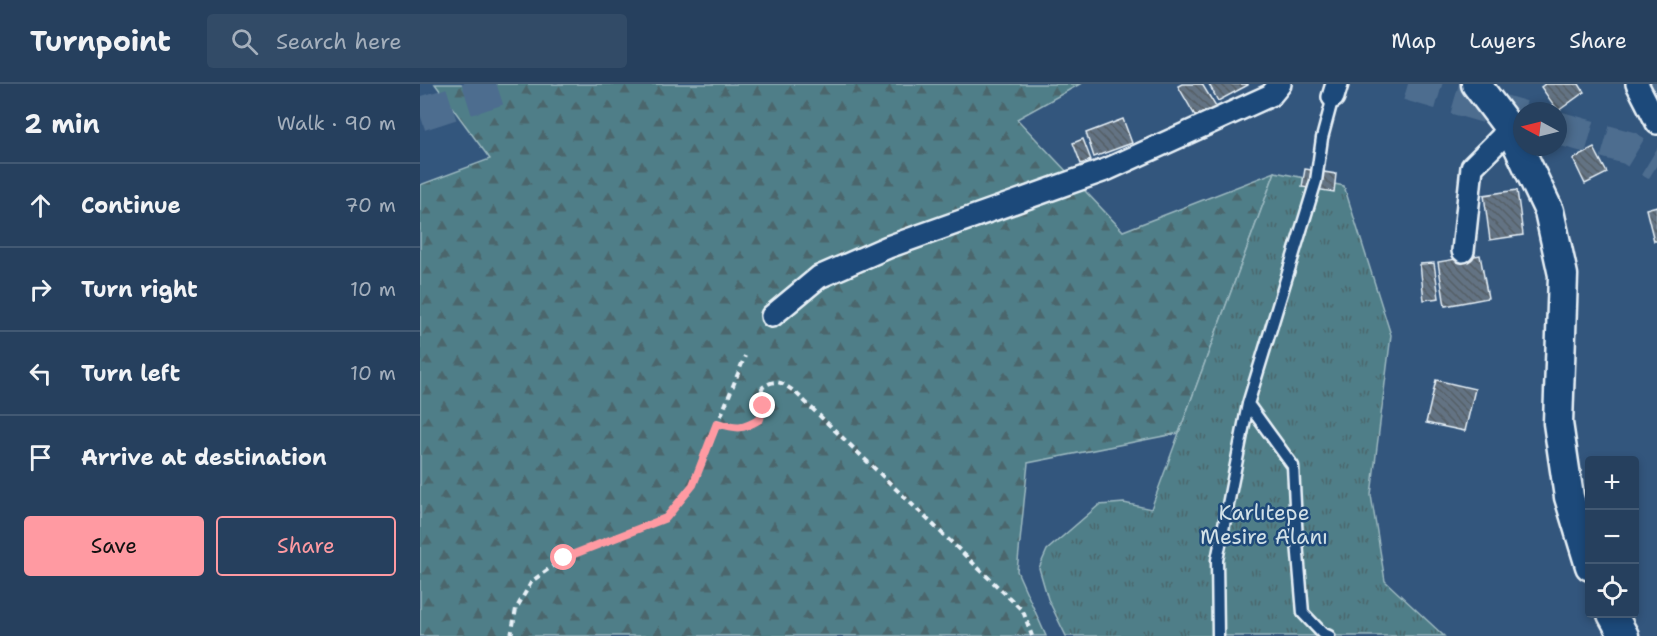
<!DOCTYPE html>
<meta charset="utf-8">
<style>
:root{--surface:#26405e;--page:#324b67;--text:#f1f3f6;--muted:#a4afbc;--line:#425973;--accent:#ff9aa2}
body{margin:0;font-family:"Shantell Sans",sans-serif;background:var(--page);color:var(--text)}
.controls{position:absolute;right:18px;bottom:18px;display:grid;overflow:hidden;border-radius:6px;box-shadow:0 3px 9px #0003}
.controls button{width:54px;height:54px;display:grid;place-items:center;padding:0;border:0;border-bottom:2px solid var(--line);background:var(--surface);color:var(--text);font:30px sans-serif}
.compass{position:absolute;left:1093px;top:18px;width:54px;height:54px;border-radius:50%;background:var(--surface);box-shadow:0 3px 9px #0003;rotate:277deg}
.stop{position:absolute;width:18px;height:18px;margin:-14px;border:4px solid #ff9aa2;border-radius:50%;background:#fff}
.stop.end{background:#ff9aa2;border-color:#fff;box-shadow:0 2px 6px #0008}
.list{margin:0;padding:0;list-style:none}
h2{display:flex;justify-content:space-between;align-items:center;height:78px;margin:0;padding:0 24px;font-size:26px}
h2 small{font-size:20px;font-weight:400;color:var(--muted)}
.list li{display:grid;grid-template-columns:39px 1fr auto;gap:18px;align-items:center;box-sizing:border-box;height:84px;padding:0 24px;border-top:2px solid var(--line)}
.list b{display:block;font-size:22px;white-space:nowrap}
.list em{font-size:20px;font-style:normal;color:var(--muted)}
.actions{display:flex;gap:12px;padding:18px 24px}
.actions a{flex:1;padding:14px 0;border:2px solid var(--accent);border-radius:6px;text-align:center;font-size:21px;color:var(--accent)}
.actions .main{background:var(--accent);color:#111}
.icon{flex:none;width:33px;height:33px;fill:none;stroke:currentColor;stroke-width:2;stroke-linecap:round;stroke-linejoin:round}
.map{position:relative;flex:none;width:1237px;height:552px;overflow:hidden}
header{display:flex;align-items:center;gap:36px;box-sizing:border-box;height:84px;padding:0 30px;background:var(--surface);border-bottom:2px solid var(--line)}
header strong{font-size:28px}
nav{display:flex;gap:33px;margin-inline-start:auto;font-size:21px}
.search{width:420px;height:54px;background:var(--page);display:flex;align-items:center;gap:15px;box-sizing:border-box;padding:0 21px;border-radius:6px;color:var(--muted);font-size:22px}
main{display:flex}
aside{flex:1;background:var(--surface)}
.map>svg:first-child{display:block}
.forest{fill:url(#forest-firs);stroke:#9cb8c0;stroke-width:1.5}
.park{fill:url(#park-tufts);stroke:#9cb8c0;stroke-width:1.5}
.building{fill:url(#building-back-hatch);stroke:#e8f1f8;stroke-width:1.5}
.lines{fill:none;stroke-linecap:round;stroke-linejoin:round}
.highway-tunnel{stroke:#4e6d8f;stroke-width:33;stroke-dasharray:33 16;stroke-linecap:butt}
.lane-casing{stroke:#e8f1f8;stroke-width:15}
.street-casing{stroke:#e8f1f8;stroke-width:26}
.secondary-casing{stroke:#e8f1f8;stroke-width:33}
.path{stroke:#e8f1f8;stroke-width:4;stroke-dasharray:6 4.5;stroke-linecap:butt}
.lane{stroke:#1f4a7a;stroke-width:10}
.street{stroke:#1f4a7a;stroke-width:21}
.secondary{stroke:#1f4a7a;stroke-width:28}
.route{stroke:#ff9aa2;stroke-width:8}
.labels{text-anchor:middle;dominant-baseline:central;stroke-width:5;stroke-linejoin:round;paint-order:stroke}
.park-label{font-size:21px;fill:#d1e0e7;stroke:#1f4a7a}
</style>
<header>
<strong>Turnpoint</strong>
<div class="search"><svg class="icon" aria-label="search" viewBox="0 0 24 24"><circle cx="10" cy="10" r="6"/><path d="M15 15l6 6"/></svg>Search here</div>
<nav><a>Map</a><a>Layers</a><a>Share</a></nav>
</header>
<main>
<aside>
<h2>2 min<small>Walk · 90 m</small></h2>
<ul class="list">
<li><svg class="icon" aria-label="ahead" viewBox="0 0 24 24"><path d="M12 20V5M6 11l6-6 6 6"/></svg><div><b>Continue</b></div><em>70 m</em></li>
<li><svg class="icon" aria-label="right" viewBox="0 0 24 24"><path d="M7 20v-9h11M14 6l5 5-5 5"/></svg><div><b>Turn right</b></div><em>10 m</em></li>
<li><svg class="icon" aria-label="left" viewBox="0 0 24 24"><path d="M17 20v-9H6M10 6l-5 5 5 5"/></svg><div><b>Turn left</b></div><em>10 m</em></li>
<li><svg class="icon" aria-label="arrive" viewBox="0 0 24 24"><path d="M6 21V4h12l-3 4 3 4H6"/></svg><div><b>Arrive at destination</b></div></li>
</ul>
<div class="actions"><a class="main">Save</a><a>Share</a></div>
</aside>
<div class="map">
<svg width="1237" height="552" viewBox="0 0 1237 552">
<defs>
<pattern id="forest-firs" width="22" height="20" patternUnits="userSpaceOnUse" patternTransform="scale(1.5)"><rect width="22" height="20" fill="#4f7e88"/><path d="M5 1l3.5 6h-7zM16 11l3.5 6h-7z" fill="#4b666c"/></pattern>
<pattern id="park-tufts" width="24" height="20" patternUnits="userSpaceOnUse" patternTransform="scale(1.5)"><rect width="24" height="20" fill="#4f7e88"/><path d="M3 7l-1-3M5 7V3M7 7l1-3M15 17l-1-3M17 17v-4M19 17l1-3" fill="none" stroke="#4b666c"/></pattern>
<pattern id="building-back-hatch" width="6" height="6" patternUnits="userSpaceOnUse" patternTransform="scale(1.5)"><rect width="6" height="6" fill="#637383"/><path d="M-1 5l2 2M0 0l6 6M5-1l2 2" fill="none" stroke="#545e66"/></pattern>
</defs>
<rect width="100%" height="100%" fill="#33567d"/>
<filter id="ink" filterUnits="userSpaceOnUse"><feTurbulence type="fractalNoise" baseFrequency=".0167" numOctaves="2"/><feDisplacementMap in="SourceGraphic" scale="12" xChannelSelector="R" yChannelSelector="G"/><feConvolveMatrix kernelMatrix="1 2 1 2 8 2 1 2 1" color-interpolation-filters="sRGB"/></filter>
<g filter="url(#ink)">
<!-- forest -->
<path class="forest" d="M15,0h645l-63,35 106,112 152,-59 -96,261 -151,30 -11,108 29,65h-626v-451l70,-26z"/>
<!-- park -->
<path class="park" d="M855,88l69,14 47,149 -20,160 14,86 59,55h-378l-18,-37 -9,-31 8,-18 52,-45 25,-2 27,6z"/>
<!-- building -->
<path class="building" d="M762,0h20l14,23 -19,12 -19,-33z
M789,0h39v1l-30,16z
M1125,0h34l5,8 -26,19 -17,-24z
M703,35l9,24 -38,14 -8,-24z
M663,55l8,21 -10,4 -8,-21z
M1174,64l13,25 -22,11 -12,-25z
M885,85l31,5 -2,18 -32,-5z
M1097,106l6,45 -33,5 -6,-45z
M1237,122v35h-3l-8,-32z
M1060,171l8,43 -43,8 -7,-44z
M1014,179l5,35 -15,2 -4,-36z
M1016,296l39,9 -10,42 -39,-8z"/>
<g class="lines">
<!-- highway-tunnel -->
<path class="highway-tunnel" d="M988,0l114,33
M1226,0l11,5
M0,30l93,-30
M1138,44l71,20 28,17"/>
<defs>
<path id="lane" d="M828,320l45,62 4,76 6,71 19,20 7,3
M798,552l-1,-76 31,-156 68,-223 6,-43 11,-41"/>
<path id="street" d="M1217,0l20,39
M913,13l4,-13
M1043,167l9,-84 38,-38
M352,232l47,-39 69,-30 220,-78 163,-74 9,-11"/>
<path id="secondary" d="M1056,0l34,45 39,82 14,64 -5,148 11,74 21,69
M1192,530l12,22"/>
</defs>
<!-- lane casing -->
<use href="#lane" class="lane-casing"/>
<!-- street casing -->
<use href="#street" class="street-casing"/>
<!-- secondary casing -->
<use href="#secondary" class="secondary-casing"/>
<!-- path -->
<path class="path" d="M297,339c20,6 25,7 43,-4l3,-13 -1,-18c14,-11 21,-5 34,5l227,218 9,25
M91,552l5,-27 16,-28 32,-23 102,-40 27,-33 52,-129"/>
<!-- lane -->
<use href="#lane" class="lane"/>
<!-- street -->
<use href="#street" class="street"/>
<!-- secondary -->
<use href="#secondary" class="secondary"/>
</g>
</g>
<g class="lines" filter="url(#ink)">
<!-- route -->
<path class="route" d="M144,474l102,-40 27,-33 24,-62c20,6 25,7 43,-4l3,-13"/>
</g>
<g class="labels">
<!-- park labels -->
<g class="park-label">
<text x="844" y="429">Karlıtepe<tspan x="844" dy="24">Mesire Alanı</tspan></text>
</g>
</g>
</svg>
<div class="controls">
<button>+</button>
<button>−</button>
<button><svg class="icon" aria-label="locate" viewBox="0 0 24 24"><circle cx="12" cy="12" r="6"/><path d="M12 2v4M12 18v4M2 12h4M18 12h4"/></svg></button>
</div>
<svg class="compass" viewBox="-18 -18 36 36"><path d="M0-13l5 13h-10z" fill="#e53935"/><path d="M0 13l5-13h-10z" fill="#a4afbc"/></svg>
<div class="stop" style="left:144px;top:474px"></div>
<div class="stop end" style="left:343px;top:322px"></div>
</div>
</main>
